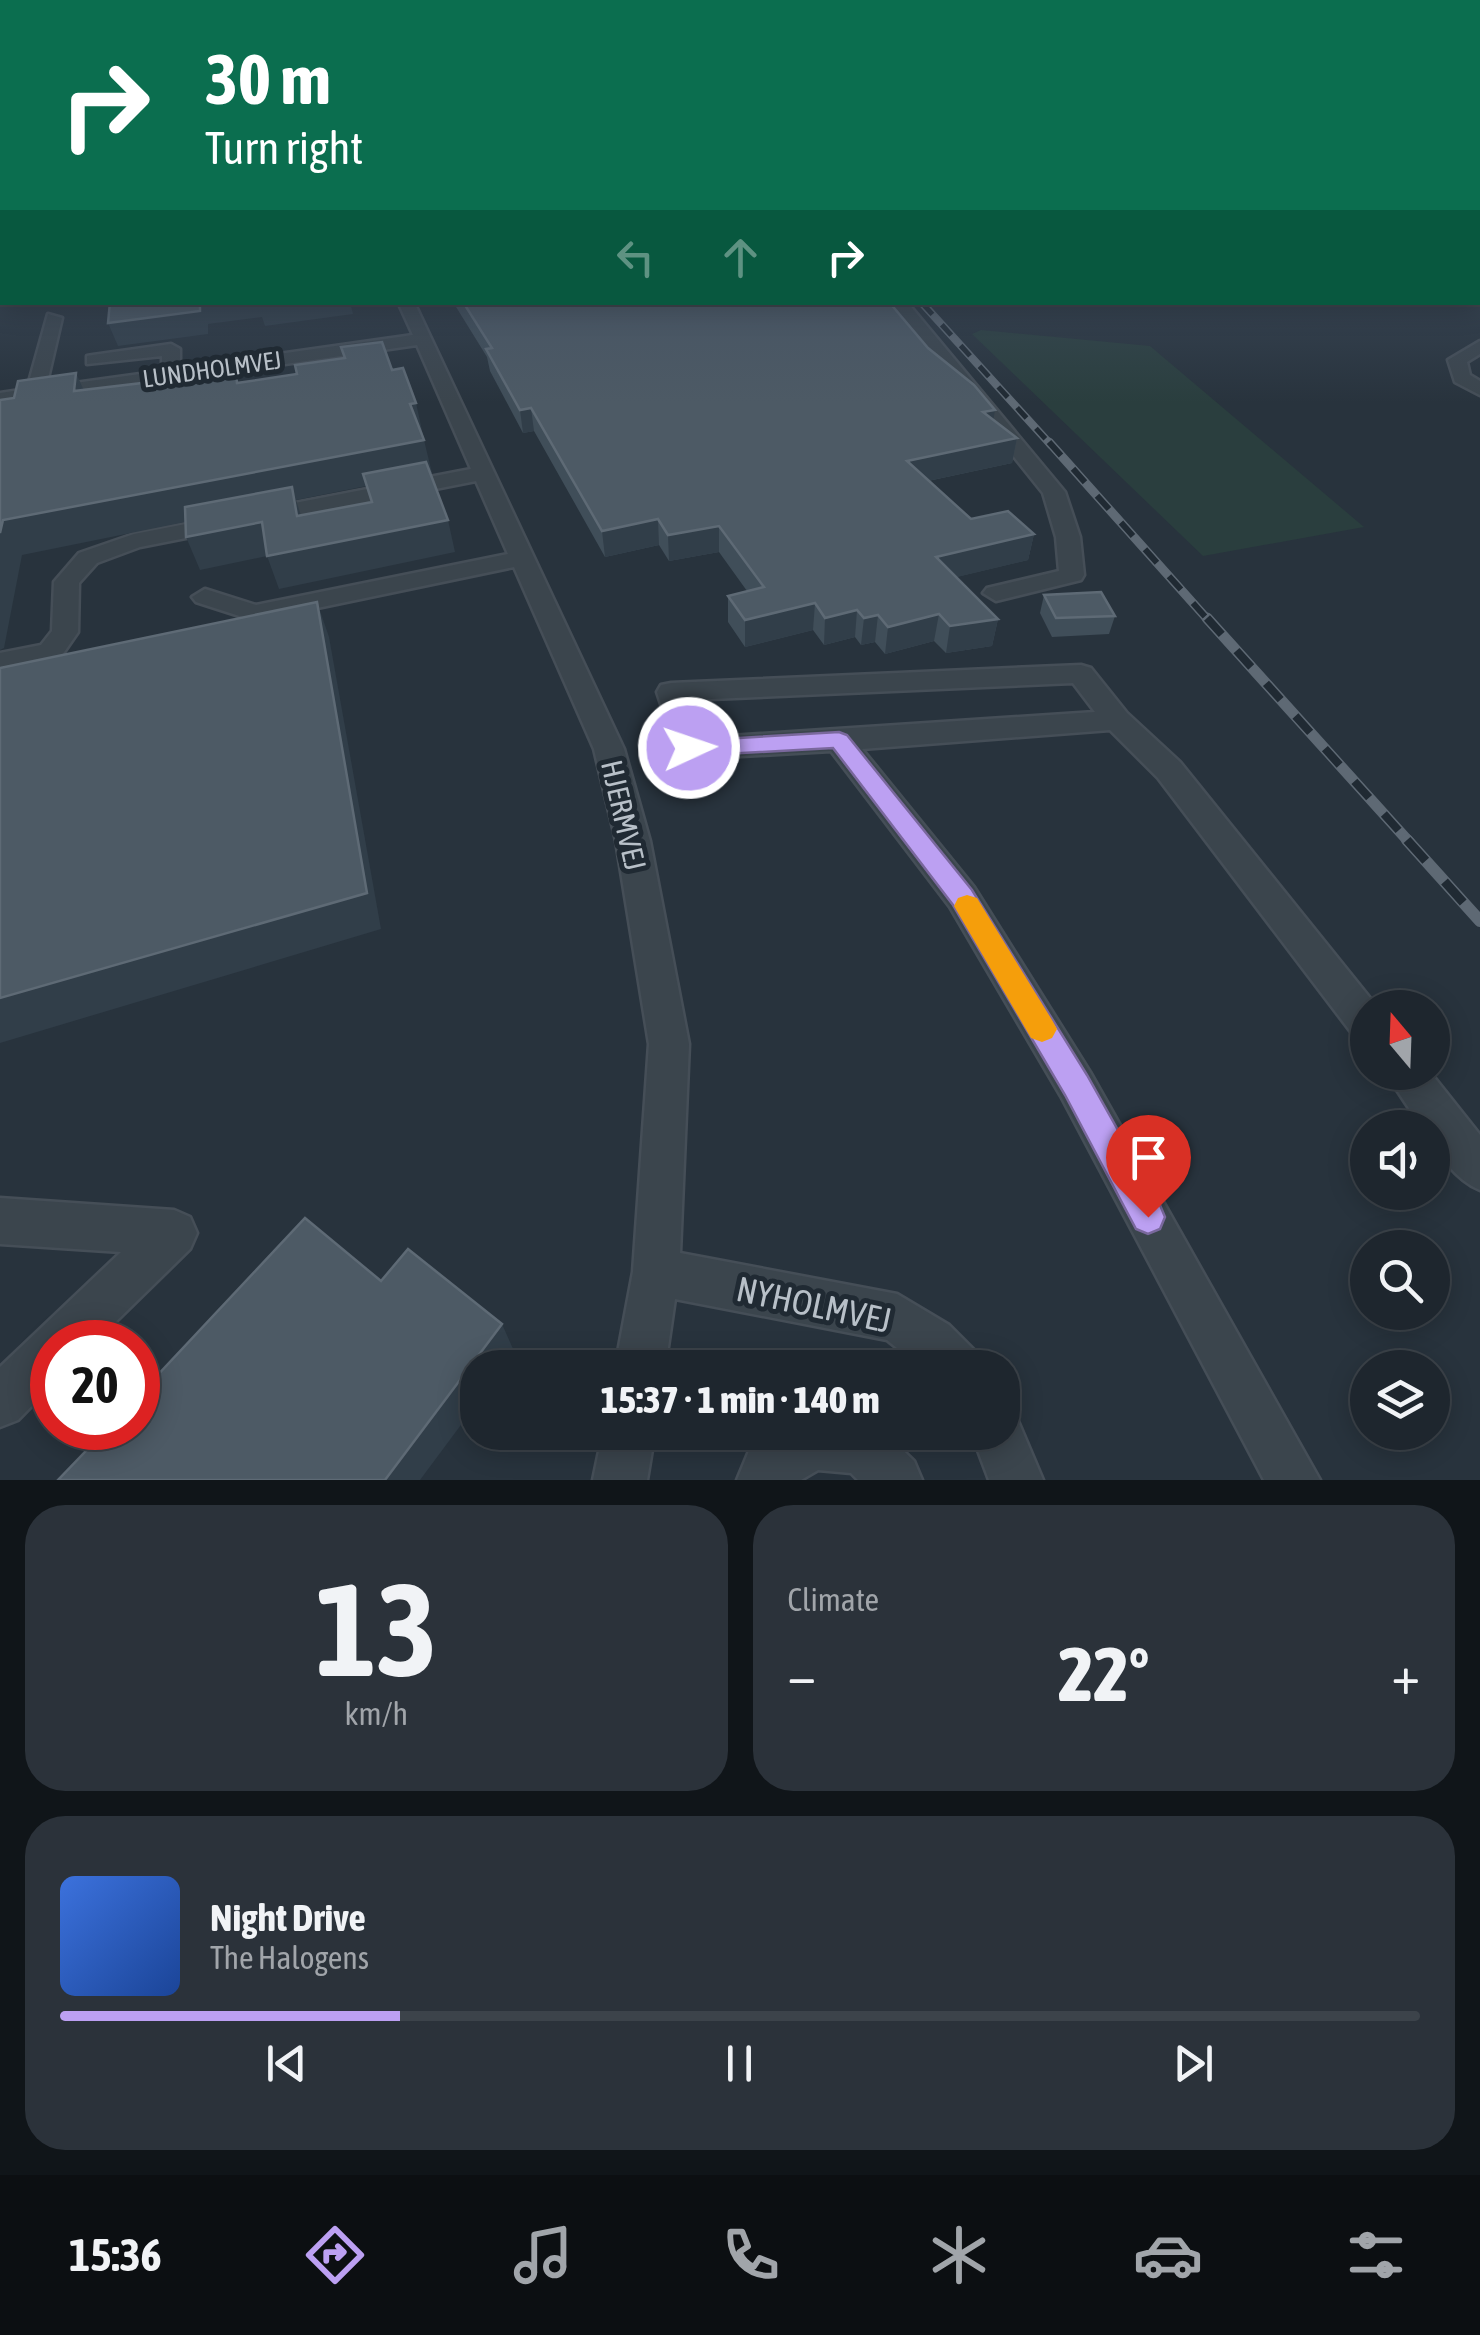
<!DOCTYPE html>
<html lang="en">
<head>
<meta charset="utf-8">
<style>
	body { margin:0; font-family:"Asap Condensed",sans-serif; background:#2b323a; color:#f1f3f6; height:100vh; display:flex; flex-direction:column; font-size:38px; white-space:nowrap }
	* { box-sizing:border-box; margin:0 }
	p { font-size:32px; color:#a1a5aa }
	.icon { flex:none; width:55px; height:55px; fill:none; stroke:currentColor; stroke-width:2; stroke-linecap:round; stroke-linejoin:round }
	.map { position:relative; height:1480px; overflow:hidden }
	.side { display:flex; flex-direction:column; gap:25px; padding:25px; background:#101519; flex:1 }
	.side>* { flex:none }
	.hud { position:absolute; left:0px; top:0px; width:1480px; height:305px; box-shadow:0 5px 25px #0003,0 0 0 2px #3c434a; background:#0b6e4f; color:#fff; overflow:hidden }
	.needle { width:65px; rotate:341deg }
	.fabs { position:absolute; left:1350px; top:990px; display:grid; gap:20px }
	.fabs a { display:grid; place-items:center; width:100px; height:100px; border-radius:50%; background:#1e262e; box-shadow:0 5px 25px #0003,0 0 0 2px #3c434a; font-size:50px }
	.speed { position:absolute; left:30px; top:1320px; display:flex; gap:20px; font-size:50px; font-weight:700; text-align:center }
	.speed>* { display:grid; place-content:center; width:130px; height:130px; border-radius:50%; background:#1e262e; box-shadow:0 5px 25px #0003,0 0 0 2px #3c434a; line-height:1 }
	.speed .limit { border:15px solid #d22; background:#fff; color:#111 }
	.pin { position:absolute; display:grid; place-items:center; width:85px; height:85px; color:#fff; margin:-102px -42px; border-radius:50% 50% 50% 0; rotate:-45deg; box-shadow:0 0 10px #0007 }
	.pin .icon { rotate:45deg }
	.me { position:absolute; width:110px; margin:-55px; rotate:87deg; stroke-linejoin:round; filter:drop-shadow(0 0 8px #0008) }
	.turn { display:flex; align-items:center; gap:35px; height:210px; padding:0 40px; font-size:45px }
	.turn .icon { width:130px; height:130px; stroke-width:2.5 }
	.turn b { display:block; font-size:70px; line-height:85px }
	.lanes { display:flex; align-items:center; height:95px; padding:0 40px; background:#0003; justify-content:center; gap:50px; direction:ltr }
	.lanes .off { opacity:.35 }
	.big { font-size:75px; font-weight:800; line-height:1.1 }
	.side .card { flex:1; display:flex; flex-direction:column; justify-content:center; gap:15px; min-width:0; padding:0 35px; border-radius:40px; background:#2b323a }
	.side .dial { align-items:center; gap:0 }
	.dial b { font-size:130px; line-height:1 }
	.song { display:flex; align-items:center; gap:30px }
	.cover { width:120px; height:120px; border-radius:15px; background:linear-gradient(135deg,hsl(220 70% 55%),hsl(220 70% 35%)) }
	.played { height:10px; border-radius:5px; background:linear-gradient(90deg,#bca0f2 25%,#3c434a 25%) }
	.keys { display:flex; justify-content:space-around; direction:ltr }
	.heat { display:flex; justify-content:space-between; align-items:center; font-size:55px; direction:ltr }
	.side .tiles { flex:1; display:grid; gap:25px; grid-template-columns:1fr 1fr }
	.card:last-child { grid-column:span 2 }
	.trip { position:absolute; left:460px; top:1350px; width:560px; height:100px; border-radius:40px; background:#1e262e; box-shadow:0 5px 25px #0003,0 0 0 2px #3c434a; font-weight:800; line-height:100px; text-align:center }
	.tab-bar { display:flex; height:160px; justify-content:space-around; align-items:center; background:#0c0f12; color:#a1a5aa }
	.tab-bar .icon { width:70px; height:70px }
	.tab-bar .on { color:#bca0f2 }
	.tab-bar b { font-size:45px; color:#f1f3f6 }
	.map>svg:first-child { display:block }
</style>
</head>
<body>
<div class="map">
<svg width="1480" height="1480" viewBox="0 0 1480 1480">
	<rect width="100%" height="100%" fill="#28333d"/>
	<!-- green -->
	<path fill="#2a3e3e" d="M981,330L1150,346L1364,527L1203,556L972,334Z"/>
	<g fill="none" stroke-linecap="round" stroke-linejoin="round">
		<defs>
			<g id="minor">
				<path d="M1478,292L1480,293V303L1478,302Z"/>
				<path d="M398,302H414L624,749L650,841L689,1044L680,1253L897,1294L949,1325L974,1350L981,1368H922L887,1340L675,1299L665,1368H615L633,1272L649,1044L616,841L594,749L514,567L255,621L196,602L192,597L205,589L256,605L508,554L476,481L140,547L97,563L79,583L78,632L60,658L0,671V653L41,645L52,631L54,582L79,553L134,534L471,469L417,345L0,405V393L27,389L48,314L62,318L46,387L162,371V356L87,364V356L93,355L171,344L180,349V368L413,335Z"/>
				<path d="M890,302H907L1065,492L1080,537L1084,575L1081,580L996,601L983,593L987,588L1059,571L1056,537L1043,493Z"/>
				<path d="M1480,341V354L1467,362L1470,375L1480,381V395L1455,382L1448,360Z"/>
				<path d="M1081,665L1091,668L1127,713L1180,762L1378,1008H1368V1041L1354,1036L1158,778L1110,730L862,749L974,887L1090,1072L1320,1480H1264L1062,1098L950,907L831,751L689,759L678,756L657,692L661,685L671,683ZM1073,683L1095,712L700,738L688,700Z"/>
				<path d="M1385,1072H1430L1480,1135V1190C1458,1181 1432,1152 1432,1128H1422Z"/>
				<path d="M0,1198L174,1210L190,1217L197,1233L190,1249L95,1342H52V1385L18,1420L0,1427V1367L121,1252L0,1244Z"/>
				<path d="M1002,1408L1015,1414L1043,1480H989L971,1432H1002Z"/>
				<path d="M603,1432H655L647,1480H593Z"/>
				<path d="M781,1432H884L914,1461L922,1480H858L851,1473L818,1470L801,1480H737L749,1451Z"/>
			</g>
		</defs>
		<!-- minor casing -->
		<use href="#minor" stroke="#454e57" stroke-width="5"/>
		<!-- minor -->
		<use href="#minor" fill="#3b454d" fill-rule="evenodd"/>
		<defs>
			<path id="rail-far4" d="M922,302L926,306"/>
			<path id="rail-far3" d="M923,304L1051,445"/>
			<path id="rail-far2" d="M1049,442L1209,621"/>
			<path id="rail-far1" d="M1207,618L1410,843"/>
			<path id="rail" d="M1407,840L1480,921"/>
		</defs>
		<!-- rail-far4 casing -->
		<use href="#rail-far4" stroke="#5e6974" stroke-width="5"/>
		<!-- rail-far3 casing -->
		<use href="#rail-far3" stroke="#5e6974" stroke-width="8"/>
		<!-- rail-far2 casing -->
		<use href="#rail-far2" stroke="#5e6974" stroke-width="9"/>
		<!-- rail-far1 casing -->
		<use href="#rail-far1" stroke="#5e6974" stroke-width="11"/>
		<!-- rail casing -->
		<use href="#rail" stroke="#5e6974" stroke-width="12"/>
		<!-- rail-far4 -->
		<use href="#rail-far4" stroke="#202a33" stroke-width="4" stroke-dasharray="11" stroke-linecap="butt"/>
		<!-- rail-far3 -->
		<use href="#rail-far3" stroke="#202a33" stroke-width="5" stroke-dasharray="14" stroke-linecap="butt"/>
		<!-- rail-far2 -->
		<use href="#rail-far2" stroke="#202a33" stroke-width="6" stroke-dasharray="18" stroke-linecap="butt"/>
		<!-- rail-far1 -->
		<use href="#rail-far1" stroke="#202a33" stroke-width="8" stroke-dasharray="22" stroke-linecap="butt"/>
		<!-- rail -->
		<use href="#rail" stroke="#202a33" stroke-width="9" stroke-dasharray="28" stroke-linecap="butt"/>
	</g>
	<!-- wall -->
	<g fill="#404e59">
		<rect x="1478" y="219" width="2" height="66"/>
		<path d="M453,302H889L928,348L993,420L1017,438L1012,463L928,481L971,519L1034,534L1028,560L956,577L998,619L992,646L946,653L934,641L885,654L875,642L861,645L855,637L824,645L813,630L745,647L728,622V596L747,591L719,552L669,561L659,545L605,557L534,431L523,433L490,371L487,357Z"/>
		<path d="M1044,595L1115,616L1109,634L1052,637L1040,613Z"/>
	</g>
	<!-- shaded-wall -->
	<g fill="#313e49">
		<rect x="0" y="255" width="2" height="25"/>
		<path d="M200,302H350L353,314L265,326L262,317L208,324V334L118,346L108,323Z"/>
		<path d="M76,373L90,404L74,391Z"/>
		<path d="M416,403L423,435L418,436L410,404Z"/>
		<path d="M531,408L534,431L523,433L520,410Z"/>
		<path d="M995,410L991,434L983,412Z"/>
		<path d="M1017,438L1012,463L904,486L907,461Z"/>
		<path d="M424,440L432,473L296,500L302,519L448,520L455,552L279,589L267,556L200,570L186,537L297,516L294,500L22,555L4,648L0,650V533L3,520Z"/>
		<path d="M658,519L659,545L605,557L602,531Z"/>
		<path d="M719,526V552L669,561L668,535Z"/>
		<path d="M1034,534L1028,560L932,583L936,557Z"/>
		<path d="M317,602L329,637L381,929L0,1043V998Z"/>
		<path d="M815,603L813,630L745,647V620Z"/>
		<path d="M857,610L855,637L824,645L825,618Z"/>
		<path d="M939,614L934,641L885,654L888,627Z"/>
		<path d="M878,615L875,642L861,645L864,618Z"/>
		<path d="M998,619L992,646L946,653L950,626Z"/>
		<path d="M502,1324L514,1351L503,1368H478V1402L420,1480H385Z"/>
	</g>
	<!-- building -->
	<g fill="#4d5a65" stroke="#5e6a75" stroke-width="2.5">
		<rect x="0" y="195" width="2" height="60"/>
		<path d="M1478,219H1480V253L1478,251Z"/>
		<path d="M110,302H200V311L108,323Z"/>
		<path d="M463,302H889L928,348L974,385L995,410L983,412L1017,438L907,461L971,519L1008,511L1034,534L936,557L998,619L950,626L939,614L888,627L878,615L864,618L857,610L825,618L815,603L745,620L728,596L764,587L719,526L668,535L658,519L602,531L531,408L520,410L486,349L492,348Z"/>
		<path d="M382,342L392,370L403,368L416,403L410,404L424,440L3,520L0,533V400L14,398L18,381L76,373L74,391L236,372L237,383L297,374L295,365L345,358L341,347Z"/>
		<path d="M426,462L448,520L267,556L262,522L186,537L185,507L292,487L297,516L372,502L363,474Z"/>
		<path d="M1101,592L1115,616L1056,618L1044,595Z"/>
		<path d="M317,602L367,893L0,998V668Z"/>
		<path d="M305,1218L381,1281L408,1249L502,1324L385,1480H58L108,1428H138V1396Z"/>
	</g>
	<!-- sky -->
	<linearGradient id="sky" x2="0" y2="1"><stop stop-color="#161c22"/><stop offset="0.48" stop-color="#425062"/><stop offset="1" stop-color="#425062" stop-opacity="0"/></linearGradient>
	<rect width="1480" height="403" fill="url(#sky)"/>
	<!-- route -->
	<path fill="#bca0f2" stroke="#7a689d" stroke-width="2.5" d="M839,732L847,735L972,890L1087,1075L1160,1205L1165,1217L1160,1229L1148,1234L1136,1229L1065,1095L953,905L833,748L689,756L678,748L689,741Z"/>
	<!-- slow -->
	<path fill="#f59e0b" d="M967,895L977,898L1052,1020L1057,1029L1052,1038L1042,1042L1031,1038L954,906L958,898Z"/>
	<g text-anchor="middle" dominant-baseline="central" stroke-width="10" stroke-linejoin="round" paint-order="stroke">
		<!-- far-street labels -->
		<g font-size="25" fill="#b8c0c8" stroke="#202a33">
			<text transform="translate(212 369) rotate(-8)">LUNDHOLMVEJ</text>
		</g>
		<!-- street labels -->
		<g font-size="30" fill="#b8c0c8" stroke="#202a33">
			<text transform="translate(624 815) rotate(77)">HJERMVEJ</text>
		</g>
		<!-- near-street labels -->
		<g font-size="35" fill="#b8c0c8" stroke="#202a33">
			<text transform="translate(814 1304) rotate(12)">NYHOLMVEJ</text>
		</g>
	</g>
</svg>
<div class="fabs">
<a><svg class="needle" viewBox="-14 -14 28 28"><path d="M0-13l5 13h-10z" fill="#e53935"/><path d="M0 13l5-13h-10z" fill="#a1a5aa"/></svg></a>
<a><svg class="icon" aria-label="sound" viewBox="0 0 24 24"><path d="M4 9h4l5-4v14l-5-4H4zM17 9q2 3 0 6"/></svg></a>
<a><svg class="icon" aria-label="search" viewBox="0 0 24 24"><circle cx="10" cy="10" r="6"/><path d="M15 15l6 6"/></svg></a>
<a><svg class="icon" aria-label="layers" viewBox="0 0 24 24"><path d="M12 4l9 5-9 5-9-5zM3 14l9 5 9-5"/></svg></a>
</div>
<div class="speed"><div class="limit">20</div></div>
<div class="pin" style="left:1148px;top:1217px;background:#d93025"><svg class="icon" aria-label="arrive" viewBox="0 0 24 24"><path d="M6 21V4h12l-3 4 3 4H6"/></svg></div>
<svg class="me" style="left:689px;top:748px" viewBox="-20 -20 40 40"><circle r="17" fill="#bca0f2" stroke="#fff" stroke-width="3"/><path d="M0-11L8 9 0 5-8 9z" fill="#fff"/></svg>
<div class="trip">15:37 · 1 min · 140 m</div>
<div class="hud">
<div class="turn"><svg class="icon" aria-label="right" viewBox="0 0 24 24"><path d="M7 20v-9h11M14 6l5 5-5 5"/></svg><div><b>30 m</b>Turn right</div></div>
<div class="lanes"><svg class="icon off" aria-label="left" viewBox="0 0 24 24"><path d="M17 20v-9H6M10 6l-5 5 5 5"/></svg><svg class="icon off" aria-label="ahead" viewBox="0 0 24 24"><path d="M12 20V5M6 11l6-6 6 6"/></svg><svg class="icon" aria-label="right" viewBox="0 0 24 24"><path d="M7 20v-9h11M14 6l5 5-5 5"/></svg></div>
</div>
</div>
<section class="side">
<div class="tiles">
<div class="card dial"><b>13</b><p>km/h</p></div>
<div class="card"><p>Climate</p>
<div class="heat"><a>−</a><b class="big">22°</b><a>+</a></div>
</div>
<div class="card">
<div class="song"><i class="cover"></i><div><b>Night Drive</b><p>The Halogens</p></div></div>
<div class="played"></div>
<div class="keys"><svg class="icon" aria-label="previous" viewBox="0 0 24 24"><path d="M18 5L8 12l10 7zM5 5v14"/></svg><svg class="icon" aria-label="pause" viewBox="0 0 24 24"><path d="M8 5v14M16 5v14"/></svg><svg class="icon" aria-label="next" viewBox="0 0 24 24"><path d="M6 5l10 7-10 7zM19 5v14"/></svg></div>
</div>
</div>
</section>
<nav class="tab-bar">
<b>15:36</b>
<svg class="icon on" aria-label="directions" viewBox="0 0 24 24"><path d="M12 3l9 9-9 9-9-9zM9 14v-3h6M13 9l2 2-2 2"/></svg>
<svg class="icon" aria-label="music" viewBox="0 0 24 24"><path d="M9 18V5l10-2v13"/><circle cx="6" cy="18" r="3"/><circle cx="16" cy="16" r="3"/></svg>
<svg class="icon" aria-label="phone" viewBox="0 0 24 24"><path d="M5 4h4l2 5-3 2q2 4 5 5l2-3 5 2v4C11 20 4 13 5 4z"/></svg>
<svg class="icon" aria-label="climate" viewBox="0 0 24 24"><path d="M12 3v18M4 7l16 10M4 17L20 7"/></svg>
<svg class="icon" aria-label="car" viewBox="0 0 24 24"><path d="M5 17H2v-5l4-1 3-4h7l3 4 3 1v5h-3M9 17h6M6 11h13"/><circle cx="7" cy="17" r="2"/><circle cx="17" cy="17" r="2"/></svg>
<svg class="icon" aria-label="filters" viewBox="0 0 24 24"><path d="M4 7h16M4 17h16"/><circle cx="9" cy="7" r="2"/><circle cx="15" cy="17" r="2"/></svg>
</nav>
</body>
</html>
